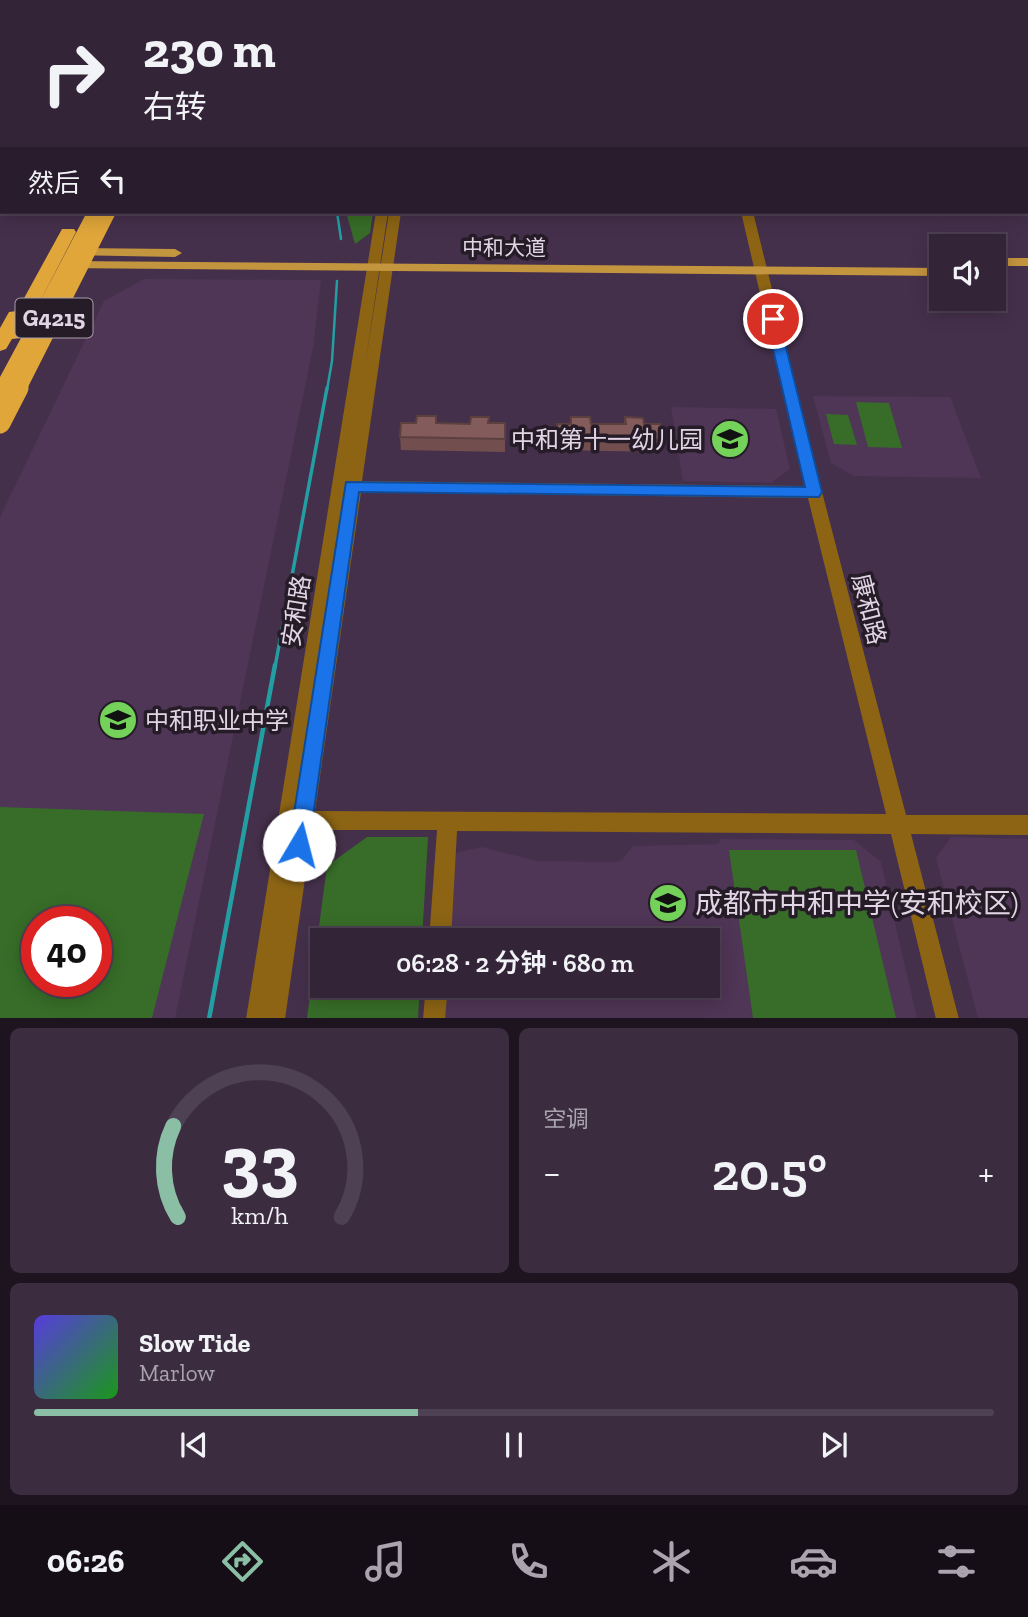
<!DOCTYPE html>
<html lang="zh">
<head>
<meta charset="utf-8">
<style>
	body { margin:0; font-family:"Zilla Slab","Noto Sans SC",serif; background:#3c2c40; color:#f1f3f6; height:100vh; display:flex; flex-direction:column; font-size:26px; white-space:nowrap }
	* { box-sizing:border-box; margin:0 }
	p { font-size:23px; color:#a9a4ae }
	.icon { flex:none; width:38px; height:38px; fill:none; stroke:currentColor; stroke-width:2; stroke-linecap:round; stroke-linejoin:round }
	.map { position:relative; height:1018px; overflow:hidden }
	.panel { display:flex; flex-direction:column; gap:10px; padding:10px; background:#1d141f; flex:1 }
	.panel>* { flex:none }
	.hud { position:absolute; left:0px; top:0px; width:1029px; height:214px; box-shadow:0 4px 18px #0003,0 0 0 2px #4e4153; background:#342438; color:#f1f3f6; overflow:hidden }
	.controls { position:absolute; left:929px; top:234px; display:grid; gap:14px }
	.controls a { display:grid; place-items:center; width:77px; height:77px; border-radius:0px; background:#342438; box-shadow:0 4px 18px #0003,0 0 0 2px #4e4153; font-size:35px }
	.speed { position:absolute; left:21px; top:906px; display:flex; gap:14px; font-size:35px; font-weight:700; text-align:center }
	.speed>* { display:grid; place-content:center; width:91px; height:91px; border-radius:50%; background:#342438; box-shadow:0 4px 18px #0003,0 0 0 2px #4e4153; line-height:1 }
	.speed .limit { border:10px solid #d22; background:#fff; color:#111 }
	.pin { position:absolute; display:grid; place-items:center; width:60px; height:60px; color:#fff; margin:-30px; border:4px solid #fff; border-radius:50%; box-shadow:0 2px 7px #0007 }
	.me { position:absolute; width:77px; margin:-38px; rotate:8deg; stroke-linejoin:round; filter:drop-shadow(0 0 5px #0008) }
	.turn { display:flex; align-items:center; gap:24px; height:147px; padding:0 28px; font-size:32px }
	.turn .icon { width:91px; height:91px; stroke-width:2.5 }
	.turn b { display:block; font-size:49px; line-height:60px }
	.then { display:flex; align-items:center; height:66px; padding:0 28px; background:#0003; gap:14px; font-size:26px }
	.big { font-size:52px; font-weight:600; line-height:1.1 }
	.panel .tile { flex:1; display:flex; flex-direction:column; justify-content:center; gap:10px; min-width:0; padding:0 24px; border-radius:10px; background:#3c2c40 }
	.panel .dial { align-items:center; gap:0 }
	.dial svg { height:182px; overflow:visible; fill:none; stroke:#4e4153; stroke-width:7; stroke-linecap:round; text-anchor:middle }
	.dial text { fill:#f1f3f6; stroke:none }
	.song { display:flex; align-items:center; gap:21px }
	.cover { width:84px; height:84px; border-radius:10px; background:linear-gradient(135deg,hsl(250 70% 55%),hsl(120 70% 35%)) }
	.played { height:7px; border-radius:4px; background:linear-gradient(90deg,#8abfa5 40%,#4e4153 40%) }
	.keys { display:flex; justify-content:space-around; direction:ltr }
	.heat { display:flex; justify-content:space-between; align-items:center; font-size:38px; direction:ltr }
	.panel .tiles { flex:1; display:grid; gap:10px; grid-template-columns:1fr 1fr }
	.tile:last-child { grid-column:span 2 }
	.trip { position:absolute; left:310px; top:928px; width:410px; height:70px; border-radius:0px; background:#342438; box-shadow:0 4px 18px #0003,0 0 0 2px #4e4153; font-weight:600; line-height:70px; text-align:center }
	.menu { display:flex; height:112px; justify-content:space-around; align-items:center; background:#150e16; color:#a9a4ae }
	.menu .icon { width:49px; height:49px }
	.menu .active { color:#8abfa5 }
	.menu b { font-size:32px; color:#f1f3f6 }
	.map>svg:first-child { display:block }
</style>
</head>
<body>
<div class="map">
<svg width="1028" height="1019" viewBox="0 0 1028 1019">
	<rect width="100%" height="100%" fill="#45304b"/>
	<!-- built -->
	<g fill="#4f3556" fill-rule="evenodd">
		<path d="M144,279L321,280L313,348L175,1018H0V517L104,301ZM37,922H96V982H37Z"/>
		<path d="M813,396L950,397L981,478L854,476L831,463Z"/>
		<path d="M671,407L776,409L790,469L771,483L683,481Z"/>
		<path d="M951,837L1028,839V1018H978L936,858Z"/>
		<path d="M721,839L854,840L881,862L917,1018L438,1019L440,985H707V940H443L452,858L459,852L482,847L537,861L615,862L622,860L633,846L718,844Z"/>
	</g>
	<!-- green -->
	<g fill="#376d28" fill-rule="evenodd">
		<path d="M346,212H373L370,233L355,244Z"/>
		<path d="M856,402L889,403L902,448L868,447Z"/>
		<path d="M826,414L848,415L857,445L834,444Z"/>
		<path d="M0,807L204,814L152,1018H0ZM96,922V982H37V922Z"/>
		<path d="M367,837H428L422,940H322V985H420L418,1018H307L327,866Z"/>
		<path d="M729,850H856L896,1018H753Z"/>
	</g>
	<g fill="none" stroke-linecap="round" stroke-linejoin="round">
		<!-- stream-far2 -->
		<g stroke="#239fa4" stroke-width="2.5">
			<path d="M337,212L341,239"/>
			<path d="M327,390L332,361L337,281"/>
		</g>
		<!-- stream-far1 -->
		<path stroke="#239fa4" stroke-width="3.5" d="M275,667L327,388"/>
		<!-- stream -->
		<path stroke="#239fa4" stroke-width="4.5" d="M209,1019L275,665"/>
		<!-- minor -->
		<g fill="#8c6414" fill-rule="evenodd">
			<rect x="413" y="0" width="8" height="2"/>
			<path d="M688,0H696L697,2H689Z"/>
			<rect x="1027" y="66" width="1" height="6"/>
			<path d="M376,212H388L365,366L389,212H401L362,481L805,486L741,212H753L822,492L906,815H1028V835L911,834L959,1019H936L891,834L457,831L451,940H429L437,830H312L285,1019H246ZM361,492L808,498L886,814L315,811Z"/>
			<path d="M426,985H448L445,1019H423Z"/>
		</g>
		<!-- major -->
		<g fill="#c4953f" fill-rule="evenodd">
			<path d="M74,248L175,249L182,253L175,257L69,255V249Z"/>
			<rect x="994" y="258" width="34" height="8"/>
			<path d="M66,261L942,268V276L61,268L59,265Z"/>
		</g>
		<!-- highway -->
		<g fill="#e0a63a" fill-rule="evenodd">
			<path d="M179,0H191L178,2Z"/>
			<path d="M205,0H217L204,2Z"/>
			<path d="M87,212H103L9,395L7,399L0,401V377L21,338L12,339L6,349L0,351V328L9,312L17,311L62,229H74L76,232L34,313Z"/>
		</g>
		<!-- highway-bridge-far1 -->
		<path stroke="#e0a63a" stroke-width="17" d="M17,390L107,212"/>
		<!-- highway-bridge -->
		<path stroke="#e0a63a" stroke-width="21" d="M0,423L18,388"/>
	</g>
	<!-- wall -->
	<g fill="#724e4e">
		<path d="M571,417L591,424H624L625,417L644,424L662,440L660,452L556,450L557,424H570Z"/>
		<path d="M437,423H505V452L401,450L400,437Z"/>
	</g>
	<!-- building -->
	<g fill="#845b5b" stroke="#5c4040" stroke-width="2">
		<path d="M417,416H436V423L470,424L471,417H489L488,423H505V439L400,437L401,423H416Z"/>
		<path d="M571,417H590L591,424H626L625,417L643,418L644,424H660L662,440L557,438V424H571Z"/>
	</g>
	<!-- route -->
	<path fill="#1a73e8" stroke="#114b97" stroke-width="2" d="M773,315L779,319L822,492L819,497L359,492L309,845L306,852L299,855L292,852L289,845L346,482L805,487L766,319Z"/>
	<!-- icons -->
	<defs>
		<symbol id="school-disc" viewBox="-11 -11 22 22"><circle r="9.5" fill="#74d25b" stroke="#261c28"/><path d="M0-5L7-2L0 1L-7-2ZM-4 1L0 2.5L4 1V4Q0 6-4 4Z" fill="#111"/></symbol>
	</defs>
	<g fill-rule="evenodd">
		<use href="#school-disc" x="708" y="417" width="44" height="44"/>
		<use href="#school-disc" x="96" y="698" width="44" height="44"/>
		<use href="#school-disc" x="646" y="881" width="44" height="44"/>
	</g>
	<g text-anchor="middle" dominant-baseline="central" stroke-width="7" stroke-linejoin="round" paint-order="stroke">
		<!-- far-street labels -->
		<g font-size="21" fill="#e1d4e5" stroke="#261c28">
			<text x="504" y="247">中和大道</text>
		</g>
		<!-- shield labels -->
		<rect fill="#261c28" stroke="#a99dac" stroke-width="2" x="15.5" y="298.5" width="77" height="39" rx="5"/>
		<g font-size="23" font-weight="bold" fill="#e1d4e5">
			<text x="54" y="318">G4215</text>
		</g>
		<!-- poi labels -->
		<g font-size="24" fill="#e1d4e5" stroke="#261c28" text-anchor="end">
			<text x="703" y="439">中和第十一幼儿园</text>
			<text x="145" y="720" text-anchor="start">中和职业中学</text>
		</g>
		<!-- street labels -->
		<g font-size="24" fill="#e1d4e5" stroke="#261c28">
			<text transform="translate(869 609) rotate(76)">康和路</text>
			<text transform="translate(296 611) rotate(-81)">安和路</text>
		</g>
		<!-- near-poi labels -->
		<g font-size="28" fill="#e1d4e5" stroke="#261c28" text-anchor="start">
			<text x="695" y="903">成都市中和中学(安和校区)</text>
		</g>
	</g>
</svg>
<div class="controls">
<a><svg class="icon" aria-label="sound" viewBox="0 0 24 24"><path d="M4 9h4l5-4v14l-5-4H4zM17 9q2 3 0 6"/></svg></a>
</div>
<div class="speed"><div class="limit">40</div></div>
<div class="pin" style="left:773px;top:319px;background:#d93025"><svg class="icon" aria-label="arrive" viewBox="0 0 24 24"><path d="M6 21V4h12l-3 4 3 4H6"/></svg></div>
<svg class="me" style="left:299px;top:845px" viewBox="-20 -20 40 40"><circle r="19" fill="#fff"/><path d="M0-13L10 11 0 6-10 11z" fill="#1a73e8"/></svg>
<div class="trip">06:28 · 2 分钟 · 680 m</div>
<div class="hud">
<div class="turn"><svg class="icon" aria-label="right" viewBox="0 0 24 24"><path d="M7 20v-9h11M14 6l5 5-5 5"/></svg><div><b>230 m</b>右转</div></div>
<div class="then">然后<svg class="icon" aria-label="left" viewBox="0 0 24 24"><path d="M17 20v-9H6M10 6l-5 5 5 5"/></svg></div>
</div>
</div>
<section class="panel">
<div class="tiles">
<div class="tile dial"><svg viewBox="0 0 100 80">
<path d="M14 69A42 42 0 1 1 86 69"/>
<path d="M14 69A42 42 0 0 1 12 29" stroke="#8abfa5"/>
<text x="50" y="56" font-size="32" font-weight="700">33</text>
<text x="50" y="72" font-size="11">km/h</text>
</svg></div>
<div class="tile"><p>空调</p>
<div class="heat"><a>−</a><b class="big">20.5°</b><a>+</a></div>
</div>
<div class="tile">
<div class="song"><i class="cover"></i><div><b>Slow Tide</b><p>Marlow</p></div></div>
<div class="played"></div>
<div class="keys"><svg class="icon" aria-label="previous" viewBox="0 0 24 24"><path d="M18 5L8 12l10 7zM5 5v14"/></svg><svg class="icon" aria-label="pause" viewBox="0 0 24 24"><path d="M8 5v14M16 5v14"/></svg><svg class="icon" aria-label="next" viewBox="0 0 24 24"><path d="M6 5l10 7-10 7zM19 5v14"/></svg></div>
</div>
</div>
</section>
<nav class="menu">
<b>06:26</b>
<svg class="icon active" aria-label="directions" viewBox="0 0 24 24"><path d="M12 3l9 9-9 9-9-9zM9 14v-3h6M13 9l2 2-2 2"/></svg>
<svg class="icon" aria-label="music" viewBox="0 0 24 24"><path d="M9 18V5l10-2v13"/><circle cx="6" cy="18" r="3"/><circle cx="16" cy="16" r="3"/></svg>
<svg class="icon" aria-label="phone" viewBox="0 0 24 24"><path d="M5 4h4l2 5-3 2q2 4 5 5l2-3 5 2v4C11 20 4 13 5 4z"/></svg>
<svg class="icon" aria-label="climate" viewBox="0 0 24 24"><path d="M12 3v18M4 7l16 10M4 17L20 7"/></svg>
<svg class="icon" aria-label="car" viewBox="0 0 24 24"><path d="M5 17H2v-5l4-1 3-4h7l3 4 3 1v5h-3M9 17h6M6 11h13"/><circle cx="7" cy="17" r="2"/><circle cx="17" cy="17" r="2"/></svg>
<svg class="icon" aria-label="filters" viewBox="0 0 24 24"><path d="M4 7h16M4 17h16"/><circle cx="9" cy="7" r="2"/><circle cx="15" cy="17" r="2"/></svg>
</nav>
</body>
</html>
